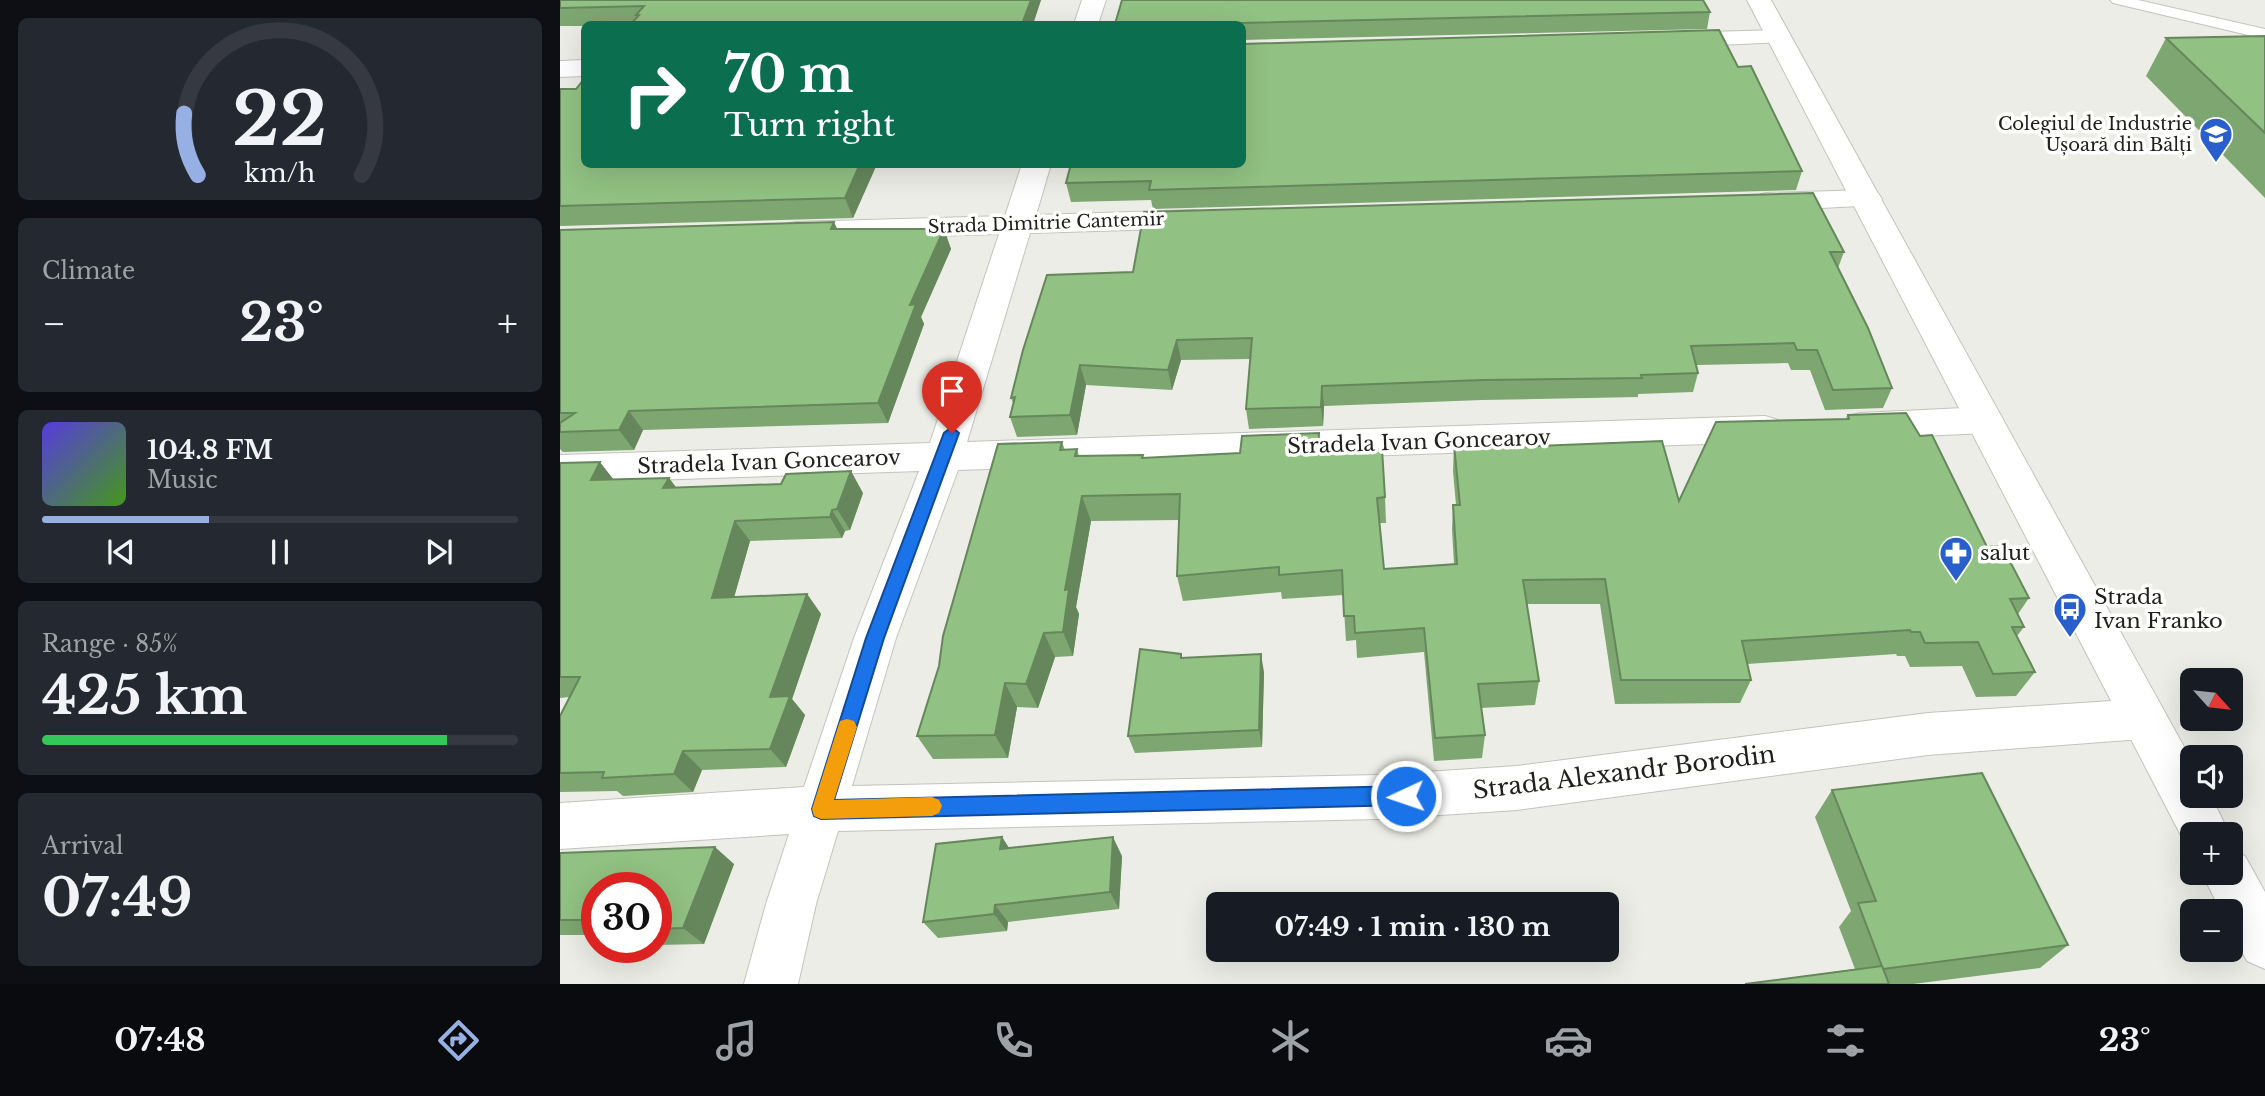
<!DOCTYPE html>
<html lang="en">
<head>
<meta charset="utf-8">
<style>
	body { margin:0; font-family:"Libre Baskerville",serif; background:#242831; color:#f1f3f6; height:100vh; display:flex; flex-direction:column; font-size:26px; white-space:nowrap }
	* { box-sizing:border-box; margin:0 }
	p { font-size:23px; color:#9ea1a6 }
	.icon { flex:none; width:38px; height:38px; fill:none; stroke:currentColor; stroke-width:2; stroke-linecap:round; stroke-linejoin:round }
	.map { position:relative; flex:1; overflow:hidden }
	.drawer { display:flex; flex-direction:column; gap:18px; padding:18px; background:#0d0f14; width:560px }
	.drawer>* { flex:none }
	.guide { position:absolute; left:21px; top:21px; width:665px; height:147px; border-radius:10px; box-shadow:0 7px 28px #0002; background:#0b6e4f; color:#fff; overflow:hidden }
	.needle { width:46px; rotate:117deg }
	.controls { position:absolute; left:1620px; top:668px; display:grid; gap:14px }
	.controls a { display:grid; place-items:center; width:63px; height:63px; border-radius:10px; background:#171b24; box-shadow:0 7px 28px #0002; font-size:35px }
	.speed { position:absolute; left:21px; top:872px; display:flex; gap:14px; font-size:35px; font-weight:700; text-align:center }
	.speed>* { display:grid; place-content:center; width:91px; height:91px; border-radius:50%; background:#171b24; box-shadow:0 7px 28px #0002; line-height:1 }
	.speed .limit { border:10px solid #d22; background:#fff; color:#111 }
	.pin { position:absolute; display:grid; place-items:center; width:60px; height:60px; color:#fff; margin:-72px -30px; border-radius:50% 50% 50% 0; rotate:-45deg; box-shadow:0 0 7px #0007 }
	.pin .icon { rotate:45deg }
	.me { position:absolute; width:77px; margin:-38px; rotate:267deg; stroke-linejoin:round; filter:drop-shadow(0 0 5px #0008) }
	.turn { display:flex; align-items:center; gap:24px; height:147px; padding:0 28px; font-size:32px }
	.turn .icon { width:91px; height:91px; stroke-width:2.5 }
	.turn b { display:block; font-size:49px; line-height:60px }
	.big { font-size:52px; font-weight:800; line-height:1.1 }
	.drawer .tile { flex:1; display:flex; flex-direction:column; justify-content:center; gap:10px; min-width:0; padding:0 24px; border-radius:10px; background:#242831 }
	.drawer .dial { align-items:center; gap:0 }
	.dial svg { height:182px; overflow:visible; fill:none; stroke:#363941; stroke-width:7; stroke-linecap:round; text-anchor:middle }
	.dial text { fill:#f1f3f6; stroke:none }
	.song { display:flex; align-items:center; gap:21px }
	.cover { width:84px; height:84px; border-radius:10px; background:linear-gradient(135deg,hsl(250 70% 55%),hsl(100 70% 35%)) }
	.played { height:7px; border-radius:4px; background:linear-gradient(90deg,#97b0e3 35%,#363941 35%) }
	.keys { display:flex; justify-content:space-around; direction:ltr }
	.heat { display:flex; justify-content:space-between; align-items:center; font-size:38px; direction:ltr }
	.charge { height:10px; border-radius:5px; background:linear-gradient(90deg,#34c759 85%,#363941 0) }
	.trip { position:absolute; left:646px; top:892px; width:413px; height:70px; border-radius:10px; background:#171b24; box-shadow:0 7px 28px #0002; font-weight:800; line-height:70px; text-align:center }
	.tabs { display:flex; height:112px; justify-content:space-around; align-items:center; background:#090b0e; color:#9ea1a6 }
	.tabs .icon { width:49px; height:49px }
	.tabs .on { color:#97b0e3 }
	.tabs b { font-size:32px; color:#f1f3f6 }
	main { display:flex; flex:1; min-height:0 }
	.map>svg:first-child { display:block }
</style>
</head>
<body>
<main>
<section class="drawer">
<div class="tile dial"><svg viewBox="0 0 100 80">
<path d="M14 69A42 42 0 1 1 86 69"/>
<path d="M14 69A42 42 0 0 1 8 42" stroke="#97b0e3"/>
<text x="50" y="56" font-size="32" font-weight="700">22</text>
<text x="50" y="72" font-size="11">km/h</text>
</svg></div>
<div class="tile"><p>Climate</p>
<div class="heat"><a>−</a><b class="big">23°</b><a>+</a></div>
</div>
<div class="tile">
<div class="song"><i class="cover"></i><div><b>104.8 FM</b><p>Music</p></div></div>
<div class="played"></div>
<div class="keys"><svg class="icon" aria-label="previous" viewBox="0 0 24 24"><path d="M18 5L8 12l10 7zM5 5v14"/></svg><svg class="icon" aria-label="pause" viewBox="0 0 24 24"><path d="M8 5v14M16 5v14"/></svg><svg class="icon" aria-label="next" viewBox="0 0 24 24"><path d="M6 5l10 7-10 7zM19 5v14"/></svg></div>
</div>
<div class="tile"><p>Range · 85%</p><b class="big">425 km</b><div class="charge"></div></div>
<div class="tile"><p>Arrival</p><b class="big">07:49</b></div>
</section>
<div class="map">
<svg width="1705" height="984" viewBox="0 0 1705 984">
	<rect width="100%" height="100%" fill="#edede7"/>
	<g fill="none" stroke-linecap="round" stroke-linejoin="round">
		<defs>
			<path id="lane" d="M1550,0H1578L1705,29V39L1553,3Z"/>
			<g id="street">
				<path d="M522,0H546L538,24H514Z"/>
				<path d="M1219,30L1228,32L1231,37L1228,42L1113,47L1104,45L1101,40L1104,35L1113,33Z"/>
				<path d="M24,60V76L0,77V61Z"/>
				<path d="M462,164H491L476,215L635,210L646,213L650,219L646,225L635,228L470,233L407,442L1205,416L1218,420L1223,429L1218,438L1205,442L398,470L336,638L292,786L819,775L957,766L1368,713L1582,699L1598,705L1605,719L1598,733L1582,739L1368,755L957,810L819,819L278,831L256,904L238,984H184L206,904L229,834L0,849V803L244,787L294,638L359,471L0,483V455L370,443L439,234L236,240L225,238L221,231L225,224L236,222L445,216Z"/>
				<path d="M1307,190L1318,193L1322,199L1318,205L1206,211L1195,208L1191,202L1195,196L1206,193Z"/>
				<path d="M1425,407L1438,411L1443,420L1438,429L1425,433L1300,439L1287,435L1282,426L1287,417L1300,413Z"/>
			</g>
			<g id="secondary">
				<path d="M1187,0H1211L1633,763V796H1651L1670,835H1633V853L1629,851Z"/>
				<path d="M1671,850L1685,856L1705,892V969L1687,961L1671,932V912H1661L1642,873H1671Z"/>
			</g>
		</defs>
		<!-- lane casing -->
		<use href="#lane" stroke="#c3c3bd" stroke-width="2"/>
		<!-- street casing -->
		<use href="#street" stroke="#c3c3bd" stroke-width="2"/>
		<!-- secondary casing -->
		<use href="#secondary" stroke="#c3c3bd" stroke-width="2"/>
		<!-- lane -->
		<use href="#lane" fill="#fff" fill-rule="evenodd"/>
		<!-- street -->
		<use href="#street" fill="#fff" fill-rule="evenodd"/>
		<!-- secondary -->
		<use href="#secondary" fill="#fff" fill-rule="evenodd"/>
	</g>
	<!-- wall -->
	<g fill="#7da671">
		<path d="M0,0H481L473,24H24V26H0Z"/>
		<path d="M1150,12L1147,29L682,40V24H555Z"/>
		<path d="M1705,36V198L1586,76L1606,38Z"/>
		<path d="M1178,67L1242,171L1236,190L593,209L591,200L511,202L506,183Z"/>
		<path d="M0,89H16L317,164L293,218L0,226Z"/>
		<path d="M277,229H384L391,249L361,317L364,324L328,423L83,430L74,450L3,452L0,449V230Z"/>
		<path d="M1284,252L1278,268L1332,388L1323,408L1265,410L1250,370H1231L1228,363L1137,365L1138,373L1133,392L1078,394V397L922,400L764,406L763,426L689,429L686,409L691,359L621,360L612,390L526,385L517,435L457,437L450,417L453,403L451,398L487,275Z"/>
		<path d="M1288,415L1427,547L1469,598L1458,614L1464,627L1457,636L1475,672L1456,696L1416,697L1402,666L1350,667L1345,656H1337L1336,654L1187,664L1191,680L1180,703L1055,704L1040,604H967L979,681L975,705L921,708L925,735L922,758L874,761L864,652L797,658L796,640L786,641L783,595L722,599L721,592L623,601L617,576L619,520L531,521L516,607L519,614L513,656L495,657L478,708L457,707L448,758L373,759L357,736L502,442L505,450L517,449L519,456L583,458L761,452L825,497L826,523H820L824,569L894,564L892,530L893,505H896L893,471L894,445L953,447L1119,501L1286,419Z"/>
		<path d="M0,463L54,479L109,478L116,488L303,493L290,530L285,531L282,538L190,541L174,597L247,594L261,614L232,699L245,715L226,767L142,770L133,792L63,796L57,791L0,792V716L9,697L0,698Z"/>
		<path d="M621,654L622,658L704,672L702,747L575,753L568,736Z"/>
		<path d="M1272,790L1508,945L1480,968L1353,984H1186L1295,969L1279,927L1291,911L1255,817Z"/>
		<path d="M442,837L449,848L562,856L559,909L448,922L447,931L378,938L363,922Z"/>
		<path d="M0,853L174,864L144,944L96,945V887H37V939L30,935H0Z"/>
	</g>
	<!-- shaded-wall -->
	<g fill="#66875c">
		<path d="M471,0H481L473,24H462Z"/>
		<path d="M300,164H317L293,218L285,198Z"/>
		<path d="M274,222L283,241L271,229Z"/>
		<path d="M384,229L391,249L361,317L364,324L328,423L318,403L350,305Z"/>
		<path d="M617,340L621,360L612,390L608,370Z"/>
		<path d="M520,365L526,385L517,435L510,415Z"/>
		<path d="M762,386L764,406L763,426L761,407Z"/>
		<path d="M69,411L83,430L74,450L59,430Z"/>
		<path d="M40,462L57,484L31,480Z"/>
		<path d="M291,471L303,493L290,530L277,509Z"/>
		<path d="M109,478L125,499L103,488Z"/>
		<path d="M522,496L531,521L516,607L519,614L513,656L503,632L505,590Z"/>
		<path d="M272,510L285,531L282,538L270,517Z"/>
		<path d="M175,521L190,541L168,619L152,598Z"/>
		<path d="M247,594L261,614L232,699L245,715L226,767L210,749V697Z"/>
		<path d="M484,633L495,657L478,708L466,684Z"/>
		<path d="M701,654L704,672L702,747L699,730Z"/>
		<path d="M445,683L457,707L448,758L435,735Z"/>
		<path d="M123,751L142,770L133,792L114,774Z"/>
		<path d="M442,837L454,856L440,849Z"/>
		<path d="M553,837L562,856L559,909L550,892Z"/>
		<path d="M155,847L174,864L144,944L123,928Z"/>
		<path d="M435,905L448,922L447,931L434,914Z"/>
	</g>
	<!-- building -->
	<g fill="#91c183" stroke="#66875c" stroke-width="2">
		<path d="M0,0H471L462,24H71L79,15H76L84,6L0,8Z"/>
		<path d="M562,0H1143L1150,12L680,23L678,24H555Z"/>
		<path d="M1159,30L1178,67L1191,66L1242,171L589,190L591,181L506,183L511,164H682V44Z"/>
		<path d="M1705,36V133L1606,38Z"/>
		<path d="M24,79V164H300L285,198L0,206V89H16Z"/>
		<path d="M1253,193L1284,252H1270L1308,328L1332,388L1273,390L1257,350H1237L1234,343L1131,346L1138,373L1081,375L1082,378L923,380L762,386L761,407L686,409L692,338L617,340L608,370L520,365L510,415L450,417L455,397L451,398L463,350L487,275L573,272L584,212Z"/>
		<path d="M274,222L271,229H384L350,305L356,304L318,403L69,411L59,430L0,432V423L15,413H0V230Z"/>
		<path d="M1346,413L1360,436L1372,435L1427,547L1442,546L1469,598L1450,599L1464,627H1452L1475,672L1433,674L1418,642L1365,643L1360,632H1351L1350,630L1182,641L1191,680H1061L1045,579L963,580L979,681L918,684L925,735L875,738L864,628L795,633L794,616H784L782,570L719,575V567L617,576L620,494L522,496L505,590L509,589L503,632L484,633L466,684L445,683L435,735L357,736L379,666L383,636L438,444L502,442L500,450L517,449L515,456L583,455L582,458L680,453L682,436L759,433L758,452L822,449L825,497L817,498L824,569L897,564L893,505H900L894,445L953,443V447L1102,441L1119,501L1156,422L1289,419L1288,415Z"/>
		<path d="M40,462L31,480L109,478L103,488L221,484L226,474L291,471L277,509L272,510L270,517L175,521L152,598L247,594L210,697L230,696L210,749L123,751L114,774L42,778L44,772L0,773V716L20,677H0V463Z"/>
		<path d="M580,649L621,654V658L701,654L699,730L568,736Z"/>
		<path d="M1422,773L1508,945L1323,969L1298,903L1316,901L1272,790Z"/>
		<path d="M442,837L440,849L553,837L550,892L435,905L434,914L363,922L376,844Z"/>
		<path d="M155,847L123,928L96,929V887H37V931L25,932L30,920H0V853Z"/>
		<path d="M1322,966L1329,984H1185Z"/>
	</g>
	<!-- route -->
	<path fill="#1a73e8" stroke="#114b97" stroke-width="2" d="M392,427L399,433L324,638L274,800L846,786L853,789L856,796L853,802L846,805L261,819L254,816L252,809L306,638L384,433Z"/>
	<!-- slow -->
	<path fill="#f59e0b" d="M287,719L294,721L297,727L274,800L372,797L379,800L382,806L379,813L372,816L261,819L254,816L252,809L278,727L280,721Z"/>
	<!-- icons -->
	<defs>
		<symbol id="university-pin" viewBox="-11 -11 22 30"><path d="M0 17L-7.5 6A9.5 9.5 0 1 1 7.5 6Z" fill="#295fcc" stroke="#fffffe"/><path d="M0-5L7-2L0 1L-7-2ZM-4 1L0 2.5L4 1V4Q0 6-4 4Z" fill="#fff"/></symbol>
		<symbol id="pharmacy-pin" viewBox="-11 -11 22 30"><path d="M0 17L-7.5 6A9.5 9.5 0 1 1 7.5 6Z" fill="#295fcc" stroke="#fffffe"/><path d="M-2-6h4v4h4v4h-4v4h-4v-4h-4v-4h4Z" fill="#fff"/></symbol>
		<symbol id="bus-pin" viewBox="-11 -11 22 30"><path d="M0 17L-7.5 6A9.5 9.5 0 1 1 7.5 6Z" fill="#295fcc" stroke="#fffffe"/><path d="M-5-6H5V4H4V6H2V4H-2V6H-4V4H-5ZM-3.5-4V0h7V-4ZM-3.5 1.2v1.5H-2V1.2ZM2 1.2v1.5H3.5V1.2Z" fill="#fff"/></symbol>
	</defs>
	<g fill-rule="evenodd">
		<use href="#university-pin" x="1637" y="115" width="38" height="52"/>
		<use href="#pharmacy-pin" x="1377" y="534" width="38" height="52"/>
		<use href="#bus-pin" x="1491" y="590" width="38" height="52"/>
	</g>
	<g text-anchor="middle" dominant-baseline="central" stroke-width="7" stroke-linejoin="round" paint-order="stroke">
		<!-- far-poi labels -->
		<g font-size="18" fill="#20201e" stroke="#fffffe" text-anchor="end">
			<text x="1632" y="124">Colegiul de Industrie<tspan x="1632" dy="21">Ușoară din Bălți</tspan></text>
		</g>
		<!-- far-street labels -->
		<g font-size="18" fill="#20201e" stroke="#fffffe">
			<text transform="translate(486 223) rotate(-2)">Strada Dimitrie Cantemir</text>
		</g>
		<!-- street labels -->
		<g font-size="21" fill="#20201e" stroke="#fffffe">
			<text transform="translate(859 442) rotate(-2)">Stradela Ivan Goncearov</text>
			<text transform="translate(209 462) rotate(-2)">Stradela Ivan Goncearov</text>
		</g>
		<!-- poi labels -->
		<g font-size="21" fill="#20201e" stroke="#fffffe" text-anchor="start">
			<text x="1420" y="553">salut</text>
			<text x="1534" y="597">Strada<tspan x="1534" dy="24">Ivan Franko</tspan></text>
		</g>
		<!-- near-street labels -->
		<g font-size="24" fill="#20201e" stroke="#fffffe">
			<text transform="translate(1064 772) rotate(-7)">Strada Alexandr Borodin</text>
		</g>
	</g>
</svg>
<div class="controls">
<a><svg class="needle" viewBox="-14 -14 28 28"><path d="M0-13l5 13h-10z" fill="#e53935"/><path d="M0 13l5-13h-10z" fill="#9ea1a6"/></svg></a>
<a><svg class="icon" aria-label="sound" viewBox="0 0 24 24"><path d="M4 9h4l5-4v14l-5-4H4zM17 9q2 3 0 6"/></svg></a>
<a>+</a>
<a>−</a>
</div>
<div class="speed"><div class="limit">30</div></div>
<div class="pin" style="left:392px;top:433px;background:#d93025"><svg class="icon" aria-label="arrive" viewBox="0 0 24 24"><path d="M6 21V4h12l-3 4 3 4H6"/></svg></div>
<svg class="me" style="left:846px;top:796px" viewBox="-20 -20 40 40"><circle r="17" fill="#1a73e8" stroke="#fff" stroke-width="3"/><path d="M0-11L8 9 0 5-8 9z" fill="#fff"/></svg>
<div class="trip">07:49 · 1 min · 130 m</div>
<div class="guide">
<div class="turn"><svg class="icon" aria-label="right" viewBox="0 0 24 24"><path d="M7 20v-9h11M14 6l5 5-5 5"/></svg><div><b>70 m</b>Turn right</div></div>
</div>
</div>
</main>
<nav class="tabs">
<b>07:48</b>
<svg class="icon on" aria-label="directions" viewBox="0 0 24 24"><path d="M12 3l9 9-9 9-9-9zM9 14v-3h6M13 9l2 2-2 2"/></svg>
<svg class="icon" aria-label="music" viewBox="0 0 24 24"><path d="M9 18V5l10-2v13"/><circle cx="6" cy="18" r="3"/><circle cx="16" cy="16" r="3"/></svg>
<svg class="icon" aria-label="phone" viewBox="0 0 24 24"><path d="M5 4h4l2 5-3 2q2 4 5 5l2-3 5 2v4C11 20 4 13 5 4z"/></svg>
<svg class="icon" aria-label="climate" viewBox="0 0 24 24"><path d="M12 3v18M4 7l16 10M4 17L20 7"/></svg>
<svg class="icon" aria-label="car" viewBox="0 0 24 24"><path d="M5 17H2v-5l4-1 3-4h7l3 4 3 1v5h-3M9 17h6M6 11h13"/><circle cx="7" cy="17" r="2"/><circle cx="17" cy="17" r="2"/></svg>
<svg class="icon" aria-label="filters" viewBox="0 0 24 24"><path d="M4 7h16M4 17h16"/><circle cx="9" cy="7" r="2"/><circle cx="15" cy="17" r="2"/></svg>
<b>23°</b>
</nav>
</body>
</html>
